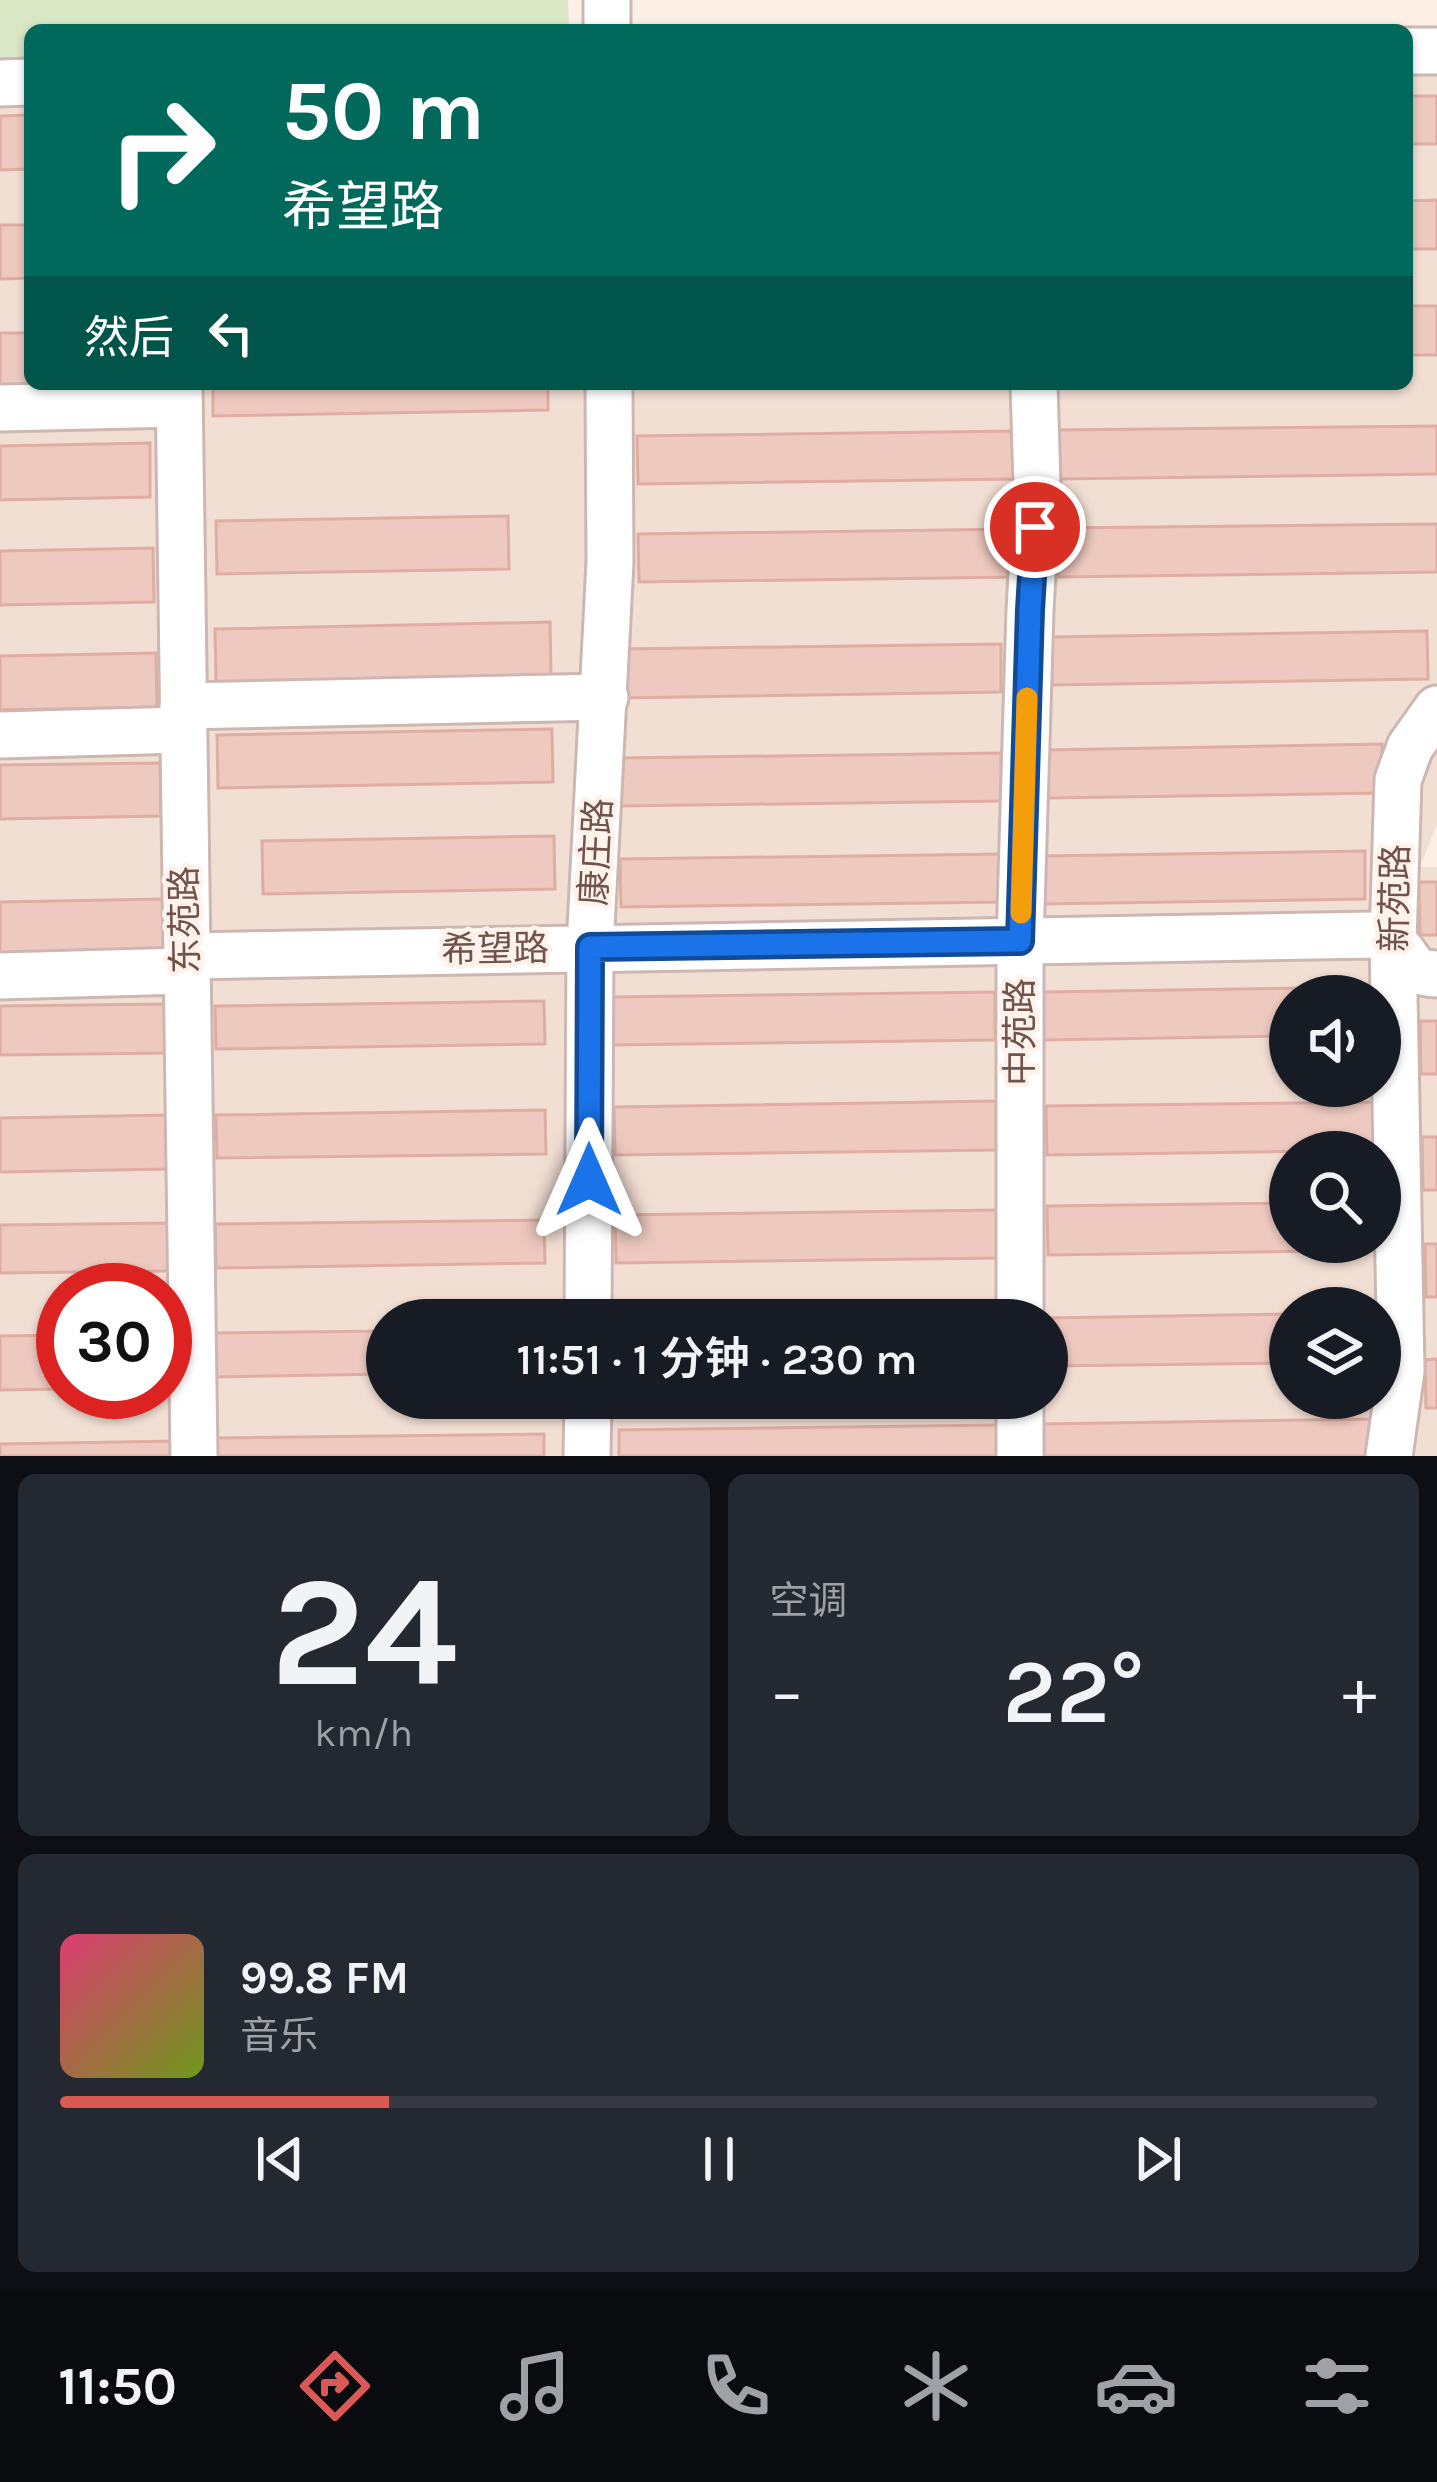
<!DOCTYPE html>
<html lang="zh">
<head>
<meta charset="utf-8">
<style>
	body { margin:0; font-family:Karla,"Noto Sans SC",sans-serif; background:#242831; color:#f1f3f6; height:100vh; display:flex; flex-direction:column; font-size:45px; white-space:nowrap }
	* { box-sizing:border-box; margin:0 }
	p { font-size:39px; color:#9ea1a6 }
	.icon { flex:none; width:66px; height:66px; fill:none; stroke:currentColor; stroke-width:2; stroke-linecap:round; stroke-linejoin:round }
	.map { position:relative; height:1456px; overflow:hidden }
	.side { display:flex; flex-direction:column; gap:18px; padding:18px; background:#0d0f14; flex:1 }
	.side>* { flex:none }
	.banner { position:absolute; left:24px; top:24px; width:1389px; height:366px; border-radius:18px; box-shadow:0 3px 9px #0004; background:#00695c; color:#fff; overflow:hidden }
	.controls { position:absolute; left:1269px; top:975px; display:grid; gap:24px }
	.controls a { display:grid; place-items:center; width:132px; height:132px; border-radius:50%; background:#171b24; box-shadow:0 3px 9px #0004; font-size:60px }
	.speed { position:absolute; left:36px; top:1263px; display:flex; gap:24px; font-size:60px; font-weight:700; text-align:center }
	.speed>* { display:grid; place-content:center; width:156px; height:156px; border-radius:50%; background:#171b24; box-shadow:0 3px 9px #0004; line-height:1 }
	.speed .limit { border:18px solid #d22; background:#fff; color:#111 }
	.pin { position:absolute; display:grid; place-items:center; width:102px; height:102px; color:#fff; margin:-51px; border:6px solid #fff; border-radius:50%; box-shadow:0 3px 12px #0007 }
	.me { position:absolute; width:132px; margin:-66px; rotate:0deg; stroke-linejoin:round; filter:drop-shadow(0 0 9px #0008) }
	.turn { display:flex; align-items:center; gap:42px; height:252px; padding:0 60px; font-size:54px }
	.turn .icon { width:156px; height:156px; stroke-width:2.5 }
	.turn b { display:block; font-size:84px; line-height:102px }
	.then { display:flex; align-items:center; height:114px; padding:0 60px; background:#0003; gap:24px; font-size:45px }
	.big { font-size:90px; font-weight:600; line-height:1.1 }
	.side .widget { flex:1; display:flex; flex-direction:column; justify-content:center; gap:18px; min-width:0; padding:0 42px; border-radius:18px; background:#242831 }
	.side .dial { align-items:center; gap:0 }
	.dial b { font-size:156px; line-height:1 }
	.song { display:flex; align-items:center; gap:36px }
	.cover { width:144px; height:144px; border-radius:18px; background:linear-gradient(135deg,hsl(340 70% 55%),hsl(80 70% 35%)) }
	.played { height:12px; border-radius:6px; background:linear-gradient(90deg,#db5954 25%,#363941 25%) }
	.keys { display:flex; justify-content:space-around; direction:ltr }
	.heat { display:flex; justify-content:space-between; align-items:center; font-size:66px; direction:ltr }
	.side .tiles { flex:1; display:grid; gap:18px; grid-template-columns:1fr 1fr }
	.widget:last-child { grid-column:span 2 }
	.trip { position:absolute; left:366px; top:1299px; width:702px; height:120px; border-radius:60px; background:#171b24; box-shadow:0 3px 9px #0004; font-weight:600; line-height:120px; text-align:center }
	.tabs { display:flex; height:192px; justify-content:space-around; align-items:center; background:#090b0e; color:#9ea1a6 }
	.tabs .icon { width:84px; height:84px }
	.tabs .active { color:#db5954 }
	.tabs b { font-size:54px; color:#f1f3f6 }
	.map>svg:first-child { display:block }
</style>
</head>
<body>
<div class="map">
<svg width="1437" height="1456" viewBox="0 0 1437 1456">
	<rect width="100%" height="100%" fill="#fbefe6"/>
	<!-- residential -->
	<path fill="#f2dfd4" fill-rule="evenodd" d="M1437,40V824L1420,867H1437V1456H0V71L30,70V384H1407V41ZM1290,996H1380V1086H1290ZM1290,1152H1380V1242H1290ZM63,1290H165V1392H63ZM1290,1308H1380V1398H1290ZM387,1320H1047V1398H387Z"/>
	<!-- green -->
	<path fill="#d9e7c5" d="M0,0H568L569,30H30V70L0,71Z"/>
	<!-- building -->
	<g fill="#eec9bf" stroke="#dfada1" stroke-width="3">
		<rect x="1407" y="96" width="30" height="48"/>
		<path d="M30,115V169L0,170V116Z"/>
		<path d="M1437,200V249H1407V201Z"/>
		<path d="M0,225H30V278L0,279Z"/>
		<rect x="1407" y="306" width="30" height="49"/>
		<path d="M0,333H30V384H149L0,387Z"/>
		<path d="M213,384H548V410L213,416Z"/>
		<path d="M1437,426V474L1058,479L1057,430Z"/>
		<path d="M1019,431V479L638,484L637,436Z"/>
		<path d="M150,443V497L0,500V446Z"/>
		<path d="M508,516L509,569L217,574L216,521Z"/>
		<path d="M1437,524V572L1058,577L1057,528Z"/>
		<path d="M1020,529V577L639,582L638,534Z"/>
		<path d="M153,548L154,602L0,605V551Z"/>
		<path d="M550,622L551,675L216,682L215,629Z"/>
		<path d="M1427,631L1428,679L1052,685V637Z"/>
		<path d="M1001,644V692L619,698V649Z"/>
		<path d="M156,653L157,707L0,710V656Z"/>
		<path d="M552,729L553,782L218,788L217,735Z"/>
		<path d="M1382,744L1383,793L1048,798L1047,750Z"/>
		<path d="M1001,753V801L620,806L619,758Z"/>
		<path d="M160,763L161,816L0,819V765Z"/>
		<path d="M554,836L555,889L263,894L262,841Z"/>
		<path d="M1365,851V899L1042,904L1041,856Z"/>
		<path d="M1002,854V902L621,907L620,859Z"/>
		<path d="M1419,882H1437V935H1420Z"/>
		<path d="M163,899L164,953L0,956V902Z"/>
		<path d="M1378,987V996H1290V1036L1044,1040L1043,992Z"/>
		<path d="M995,992V1040L613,1045V997Z"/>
		<path d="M544,1001L545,1044L216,1049L215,1006Z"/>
		<path d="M167,1004V1053L0,1055V1006Z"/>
		<path d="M1420,1021H1437V1074H1421Z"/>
		<path d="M996,1101V1150L615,1155L614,1107Z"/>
		<path d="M1381,1102V1150L1047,1155L1046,1106Z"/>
		<path d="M545,1110L546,1154L217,1158L216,1115Z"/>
		<path d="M168,1115L169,1169L0,1172V1118Z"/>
		<path d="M1422,1137H1437V1190H1423Z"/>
		<path d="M1290,1203V1242H1380L1382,1250L1048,1255L1047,1206Z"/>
		<path d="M997,1210L998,1258L616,1263L615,1215Z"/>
		<path d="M544,1220L545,1263L216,1268L215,1224Z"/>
		<path d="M170,1223L171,1271L0,1273V1225Z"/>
		<path d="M1425,1244H1437V1297H1426Z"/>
		<path d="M1290,1314V1363L1050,1366L1049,1318Z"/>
		<path d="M387,1331V1374L214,1377L213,1333Z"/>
		<path d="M173,1333L174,1387H165V1334Z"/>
		<path d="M63,1335V1389L0,1390V1336Z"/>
		<path d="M1437,1359V1408H1426L1425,1360Z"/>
		<path d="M1372,1419L1373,1456H1038V1424Z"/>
		<path d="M1000,1425L1001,1456H619V1430Z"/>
		<path d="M544,1434V1456H215V1438Z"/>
		<path d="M177,1441V1456H0V1444Z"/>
	</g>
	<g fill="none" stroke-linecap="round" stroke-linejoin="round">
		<defs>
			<g id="minor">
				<path d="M607,0V30"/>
				<path d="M1407,51H1437"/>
				<path d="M0,83L30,82"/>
				<path d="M179,384L194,1456"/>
				<path d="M0,408L179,404"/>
				<path d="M183,706L605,697"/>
				<path d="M0,735L183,730"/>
				<path d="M186,956L1375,935C1381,937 1390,939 1395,944C1413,960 1406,973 1437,974"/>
				<path d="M0,976L186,971"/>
				<path d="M588,1320L590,947L610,562L609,384"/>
				<path d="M1020,1320V942L1030,610L1037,485L1034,384"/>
				<path d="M1020,1398V1456"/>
				<path d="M587,1456L588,1398"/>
				<path d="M1389,1456L1401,1371L1393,941L1398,780L1410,747L1437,709"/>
			</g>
		</defs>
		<!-- minor casing -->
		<use href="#minor" stroke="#cdb7b0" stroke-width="51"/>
		<!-- minor -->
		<use href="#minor" stroke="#fff" stroke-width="45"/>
	</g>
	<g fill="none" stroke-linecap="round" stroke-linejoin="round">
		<defs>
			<path id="route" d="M589,1180L590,947L1020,941L1030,610L1035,527"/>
		</defs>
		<!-- route casing -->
		<use href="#route" stroke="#114b97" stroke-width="30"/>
		<!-- route -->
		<use href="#route" stroke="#1a73e8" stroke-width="21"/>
		<!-- slow -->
		<path stroke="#f59e0b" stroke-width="21" d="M1021,913L1027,698"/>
	</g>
	<g text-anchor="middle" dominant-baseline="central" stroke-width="9" stroke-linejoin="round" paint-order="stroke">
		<!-- street labels -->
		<g font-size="36" fill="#72534c" stroke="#fef3eb">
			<text transform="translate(596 852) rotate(-87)">康庄路</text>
			<text transform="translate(1395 898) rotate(-89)">新苑路</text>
			<text transform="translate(185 920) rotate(-91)">东苑路</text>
			<text transform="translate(495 949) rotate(-1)">希望路</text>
			<text transform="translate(1020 1032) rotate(-90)">中苑路</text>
		</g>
	</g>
</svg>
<div class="controls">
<a><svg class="icon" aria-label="sound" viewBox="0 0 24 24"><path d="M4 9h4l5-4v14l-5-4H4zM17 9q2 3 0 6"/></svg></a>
<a><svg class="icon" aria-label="search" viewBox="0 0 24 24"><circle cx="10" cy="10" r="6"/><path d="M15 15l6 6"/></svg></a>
<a><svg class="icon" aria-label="layers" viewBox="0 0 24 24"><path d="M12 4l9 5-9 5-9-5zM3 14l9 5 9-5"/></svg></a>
</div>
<div class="speed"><div class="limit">30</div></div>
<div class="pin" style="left:1035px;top:527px;background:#d93025"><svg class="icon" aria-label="arrive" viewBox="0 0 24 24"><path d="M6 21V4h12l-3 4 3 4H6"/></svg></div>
<svg class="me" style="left:589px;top:1180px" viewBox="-20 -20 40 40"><path d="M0-17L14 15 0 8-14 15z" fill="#1a73e8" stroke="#fff" stroke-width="4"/></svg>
<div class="trip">11:51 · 1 分钟 · 230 m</div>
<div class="banner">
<div class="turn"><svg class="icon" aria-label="right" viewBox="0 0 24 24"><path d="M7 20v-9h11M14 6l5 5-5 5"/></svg><div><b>50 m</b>希望路</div></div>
<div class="then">然后<svg class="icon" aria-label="left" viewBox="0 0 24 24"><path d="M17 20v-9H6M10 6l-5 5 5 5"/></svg></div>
</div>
</div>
<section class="side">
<div class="tiles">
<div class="widget dial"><b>24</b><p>km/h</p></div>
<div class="widget"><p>空调</p>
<div class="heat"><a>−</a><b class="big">22°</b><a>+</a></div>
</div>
<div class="widget">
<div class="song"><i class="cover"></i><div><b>99.8 FM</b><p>音乐</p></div></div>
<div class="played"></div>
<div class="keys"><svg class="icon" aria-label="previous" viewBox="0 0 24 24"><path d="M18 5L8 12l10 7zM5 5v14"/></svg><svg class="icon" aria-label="pause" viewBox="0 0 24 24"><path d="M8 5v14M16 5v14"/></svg><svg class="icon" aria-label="next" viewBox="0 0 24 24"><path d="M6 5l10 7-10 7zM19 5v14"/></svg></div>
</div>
</div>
</section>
<nav class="tabs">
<b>11:50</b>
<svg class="icon active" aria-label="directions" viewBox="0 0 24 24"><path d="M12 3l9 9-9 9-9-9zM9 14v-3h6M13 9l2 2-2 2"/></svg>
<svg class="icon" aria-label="music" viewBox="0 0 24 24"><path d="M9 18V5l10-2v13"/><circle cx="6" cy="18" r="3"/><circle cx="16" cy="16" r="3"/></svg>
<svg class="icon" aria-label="phone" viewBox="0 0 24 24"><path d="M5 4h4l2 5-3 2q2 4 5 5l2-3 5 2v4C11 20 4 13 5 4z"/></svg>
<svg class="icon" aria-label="climate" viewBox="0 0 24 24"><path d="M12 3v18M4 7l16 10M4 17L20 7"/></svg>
<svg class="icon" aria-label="car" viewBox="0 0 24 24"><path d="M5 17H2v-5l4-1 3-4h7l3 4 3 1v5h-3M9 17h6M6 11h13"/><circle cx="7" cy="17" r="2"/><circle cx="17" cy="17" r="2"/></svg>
<svg class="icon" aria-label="filters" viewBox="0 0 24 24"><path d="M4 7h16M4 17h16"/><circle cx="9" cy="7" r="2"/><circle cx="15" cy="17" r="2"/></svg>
</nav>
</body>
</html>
